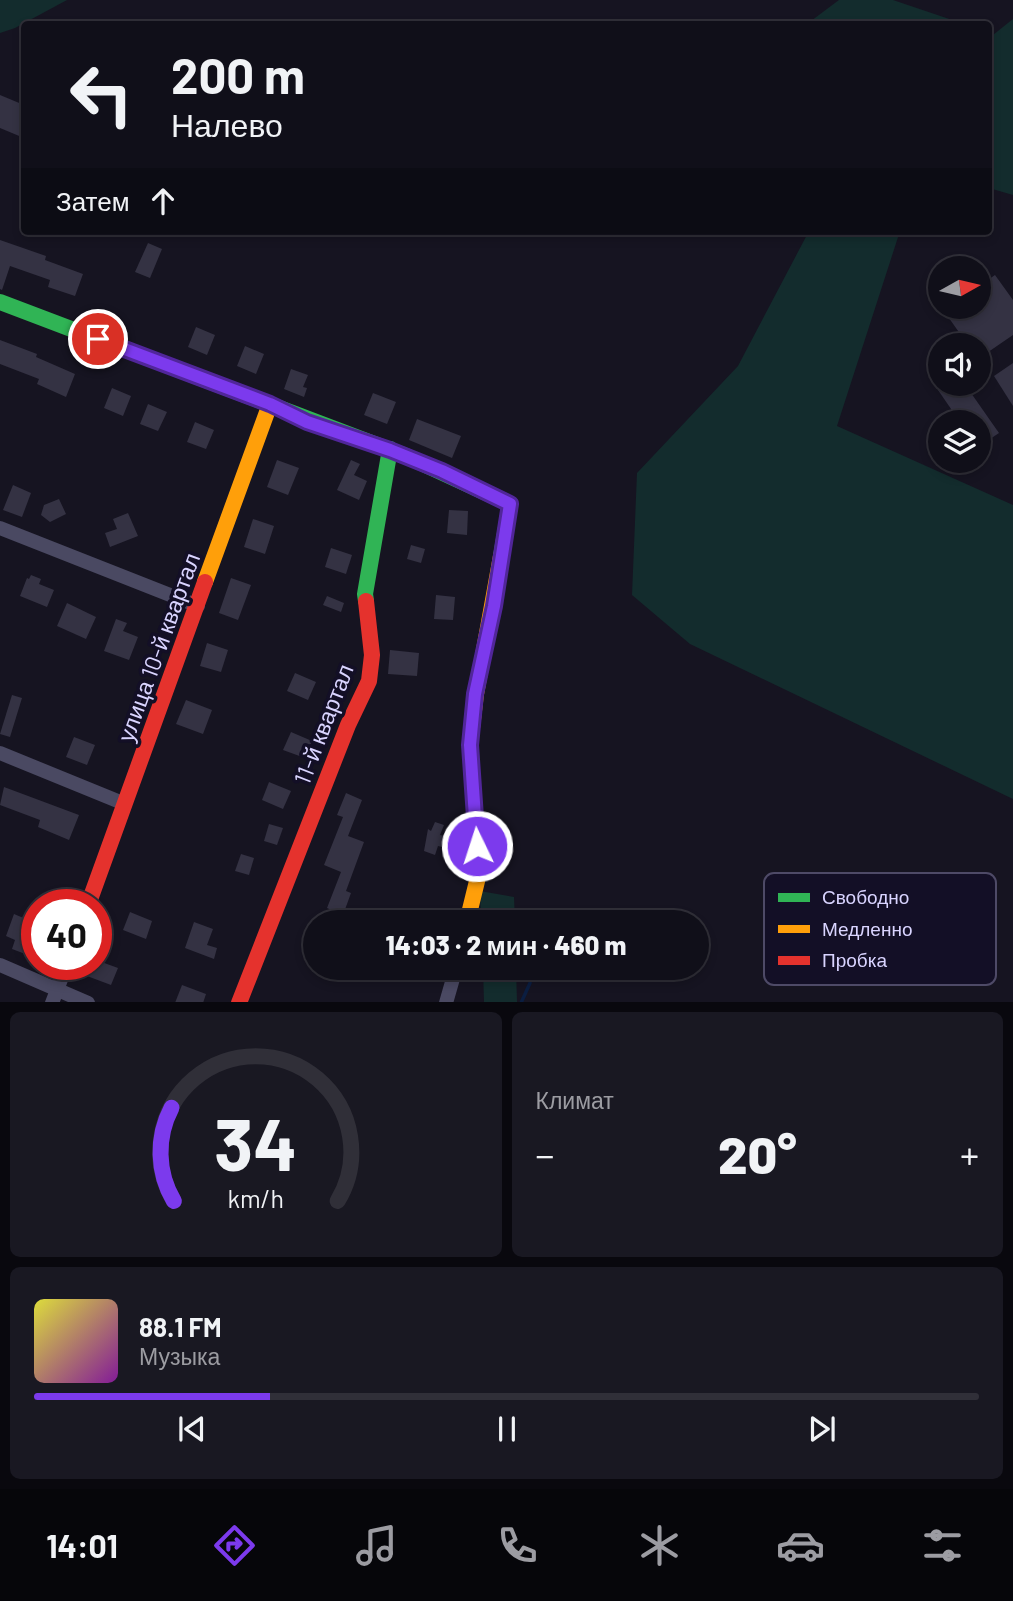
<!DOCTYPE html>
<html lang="ru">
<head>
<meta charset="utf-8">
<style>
	body { margin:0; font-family:Barlow,sans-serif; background:#191822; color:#f1f3f6; height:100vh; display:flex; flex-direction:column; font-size:26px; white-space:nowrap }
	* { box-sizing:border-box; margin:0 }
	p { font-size:23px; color:#9c9ca2 }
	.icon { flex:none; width:38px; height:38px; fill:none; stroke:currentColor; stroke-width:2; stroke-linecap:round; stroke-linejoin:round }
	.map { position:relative; height:1002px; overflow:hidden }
	.sheet { display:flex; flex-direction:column; gap:10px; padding:10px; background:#09080e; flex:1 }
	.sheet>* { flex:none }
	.banner { position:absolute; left:21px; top:21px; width:971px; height:214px; border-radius:7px; box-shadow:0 4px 10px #0003,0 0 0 2px #302f38; background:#100f19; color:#f1f3f6; overflow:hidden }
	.needle { width:46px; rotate:82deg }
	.buttons { position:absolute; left:928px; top:256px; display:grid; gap:14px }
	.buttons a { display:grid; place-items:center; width:63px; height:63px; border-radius:50%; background:#100f19; box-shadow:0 4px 10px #0003,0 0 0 2px #302f38; font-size:35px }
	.speed { position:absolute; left:21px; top:889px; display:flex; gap:14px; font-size:35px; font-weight:700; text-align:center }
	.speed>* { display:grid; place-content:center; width:91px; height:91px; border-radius:50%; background:#100f19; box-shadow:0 4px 10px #0003,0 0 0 2px #302f38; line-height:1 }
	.speed .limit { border:10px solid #d22; background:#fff; color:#111 }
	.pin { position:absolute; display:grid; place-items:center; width:60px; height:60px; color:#fff; margin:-30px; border:4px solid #fff; border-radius:50%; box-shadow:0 2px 7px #0007 }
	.me { position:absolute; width:77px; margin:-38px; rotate:356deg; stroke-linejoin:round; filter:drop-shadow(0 0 5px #0008) }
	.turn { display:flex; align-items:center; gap:24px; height:147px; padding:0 35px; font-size:32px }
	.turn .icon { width:91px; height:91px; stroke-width:2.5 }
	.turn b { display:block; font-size:49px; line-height:60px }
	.then { display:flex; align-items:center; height:66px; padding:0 35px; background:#0003; gap:14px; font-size:26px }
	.big { font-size:52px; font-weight:800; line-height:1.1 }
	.sheet .widget { flex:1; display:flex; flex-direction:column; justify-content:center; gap:10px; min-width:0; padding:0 24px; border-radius:10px; background:#191822 }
	.sheet .dial { align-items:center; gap:0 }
	.dial svg { height:182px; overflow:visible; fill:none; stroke:#302f38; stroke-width:7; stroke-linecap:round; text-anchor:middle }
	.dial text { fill:#f1f3f6; stroke:none }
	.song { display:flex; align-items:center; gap:21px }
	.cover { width:84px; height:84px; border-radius:10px; background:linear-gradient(135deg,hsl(60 70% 55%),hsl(290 70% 35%)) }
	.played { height:7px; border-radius:4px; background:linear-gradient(90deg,#7c3aed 25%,#302f38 25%) }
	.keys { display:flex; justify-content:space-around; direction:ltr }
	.heat { display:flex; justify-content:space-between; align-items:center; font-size:38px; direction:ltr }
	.sheet .tiles { flex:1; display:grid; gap:10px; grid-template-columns:1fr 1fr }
	.widget:last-child { grid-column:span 2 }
	.trip { position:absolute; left:303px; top:910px; width:406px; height:70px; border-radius:35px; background:#100f19; box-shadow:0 4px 10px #0003,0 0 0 2px #302f38; font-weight:800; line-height:70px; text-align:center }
	.menu { display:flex; height:112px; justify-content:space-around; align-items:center; background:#06060a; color:#9c9ca2 }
	.menu .icon { width:49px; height:49px }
	.menu .selected { color:#7c3aed }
	.menu b { font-size:32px; color:#f1f3f6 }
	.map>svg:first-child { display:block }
</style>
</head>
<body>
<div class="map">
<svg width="1013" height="1003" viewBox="0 0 1013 1003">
	<rect width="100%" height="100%" fill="#161421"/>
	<!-- green -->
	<g fill="#132c2d">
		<path d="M0,0H67L15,28L0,33Z"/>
		<path d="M839,0H893L964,24H813L811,21Z"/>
		<path d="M1013,19V195L989,188V34L993,35Z"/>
		<path d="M809,231H900L837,426L1013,505V799L690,644L632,595L637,473L738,366Z"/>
		<path d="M480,891L514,897L515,922H481Z"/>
		<path d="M483,968H516L517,1002H484Z"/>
	</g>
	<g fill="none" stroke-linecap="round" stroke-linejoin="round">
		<!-- stream -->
		<path stroke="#0b1e41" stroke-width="3.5" d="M521,1003L530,983"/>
	</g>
	<!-- building -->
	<g fill="#343243">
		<path d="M0,95L24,105V138L0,128Z"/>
		<path d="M0,240L46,256L45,260L83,274L75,296L48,287L50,280L10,266L2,290L0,289Z"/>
		<path d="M148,243L162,249L150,278L135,272Z"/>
		<path d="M995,275L1013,300V335L978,359V345H968L944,311L951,306H978V287Z"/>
		<path d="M196,327L215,335L207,355L188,347Z"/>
		<path d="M0,340L37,354L36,357L75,374L66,397L37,384L39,379L0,364Z"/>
		<path d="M245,346L264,354L256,374L237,366Z"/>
		<path d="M1013,363V406L994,376Z"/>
		<path d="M291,369L308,375L303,387L307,388L304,397L284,389Z"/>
		<path d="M947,383H964L999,433L978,447V422H960L938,390Z"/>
		<path d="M112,388L131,396L123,416L104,408Z"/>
		<path d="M373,393L396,402L387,424L364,415Z"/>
		<path d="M148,404L167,412L158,431L140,424Z"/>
		<path d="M417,419L461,436L452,458L409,440Z"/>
		<path d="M195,422L214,430L206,449L187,442Z"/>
		<path d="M277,460L299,468L288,495L267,487Z"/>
		<path d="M351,460L360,464L354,475L367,481L359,500L337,490Z"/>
		<path d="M13,485L31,493L22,517L3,510Z"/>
		<path d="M59,499L66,514L50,522L41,515L44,505Z"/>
		<path d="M449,510L468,511L467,535L447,533Z"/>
		<path d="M128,513L138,536L110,547L105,533L117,529L113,519Z"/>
		<path d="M253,519L274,526L265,554L244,547Z"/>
		<path d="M411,545L425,549L421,563L407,559Z"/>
		<path d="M331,548L352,555L346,574L325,567Z"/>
		<path d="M31,575L41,579L39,584L54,590L47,607L20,596L27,578L29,579Z"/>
		<path d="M231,578L251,585L238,620L219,613Z"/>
		<path d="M436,595L455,597L453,620L434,619Z"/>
		<path d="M327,596L344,603L341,612L323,605Z"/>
		<path d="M67,603L96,617L86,639L57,626Z"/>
		<path d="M116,619L127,623L123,631L138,637L129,660L104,651Z"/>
		<path d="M207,643L228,650L221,672L200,666Z"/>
		<path d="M390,650L419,653L417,676L388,674Z"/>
		<path d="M295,673L316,682L308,700L287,691Z"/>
		<path d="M12,695L22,698L10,737L0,734Z"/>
		<path d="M186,700L212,710L203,734L176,724Z"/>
		<path d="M291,732L312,741L305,758L283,750Z"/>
		<path d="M74,737L95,745L87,765L66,757Z"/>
		<path d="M269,782L291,791L283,809L262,800Z"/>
		<path d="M4,787L79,815L69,840L38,827L40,820L0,805Z"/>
		<path d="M346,793L362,800L348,836L364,842L346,891L351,893L343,915L327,908L341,872L324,865L343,817L337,815Z"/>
		<path d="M435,822L444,825L440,835L445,836L442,847L438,846L435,855L424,851L428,829L431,831Z"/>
		<path d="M269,824L283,828L277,845L264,841Z"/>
		<path d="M241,854L254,858L249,875L235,871Z"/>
		<path d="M130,912L152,921L146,939L123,930Z"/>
		<path d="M14,914L33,922L28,935L35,938L28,955L12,949L15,940L6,936Z"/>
		<path d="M194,922L213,929L207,945L217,948L214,959L185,948Z"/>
		<path d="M96,960L118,968L111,985L87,976L92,964H96Z"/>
		<path d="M182,985L206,994L203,1003H175Z"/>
	</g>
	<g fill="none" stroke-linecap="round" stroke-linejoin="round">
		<!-- street -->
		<g stroke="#4a4962" stroke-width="14">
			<path d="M0,528L198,606"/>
			<path d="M0,753L125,804"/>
			<path d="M0,965L88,1003"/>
			<path d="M52,1003L67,964"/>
			<path d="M446,1003L456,968"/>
		</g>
		<!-- fast -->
		<g stroke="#30b455" stroke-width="16">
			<path d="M0,302L406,456L510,504L501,556"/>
			<path d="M366,601L365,594L390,449"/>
		</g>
		<!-- slow -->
		<g stroke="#ff9f0a" stroke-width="16">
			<path d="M205,582L270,404"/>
			<path d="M467,922L479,873L470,745L476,694L501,556"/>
		</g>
		<!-- jam -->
		<g stroke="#e5322d" stroke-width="16">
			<path d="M88,905L205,582"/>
			<path d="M239,1003L348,725L369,681L372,655L366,601"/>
		</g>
	</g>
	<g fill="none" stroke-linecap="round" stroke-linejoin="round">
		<defs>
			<path id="route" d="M98,339L270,404L307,422L390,450L442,471L510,504L494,606L475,694L470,745L477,846"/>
		</defs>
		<!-- route casing -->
		<use href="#route" stroke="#51269a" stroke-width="18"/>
		<!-- route -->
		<use href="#route" stroke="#7c3aed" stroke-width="12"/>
	</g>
	<g text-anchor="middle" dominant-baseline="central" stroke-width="7" stroke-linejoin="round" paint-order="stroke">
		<!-- street labels -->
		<g font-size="23" fill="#d9d4ff" stroke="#130f26">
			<text transform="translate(158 647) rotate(-70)">улица 10-й квартал</text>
			<text transform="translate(323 724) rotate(-69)">11-й квартал</text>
		</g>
	</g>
	<!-- legend -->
	<rect x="764" y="873" width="232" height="112" rx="10" fill="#130f26" stroke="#4e4a67" stroke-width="2"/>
	<rect x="778" y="893" width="32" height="9" fill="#30b455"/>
	<rect x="778" y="925" width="32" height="8" fill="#ff9f0a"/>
	<rect x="778" y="956" width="32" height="9" fill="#e5322d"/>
	<g font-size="19" fill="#d9d4ff">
		<text x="822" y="904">Свободно</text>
		<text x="822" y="936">Медленно</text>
		<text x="822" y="967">Пробка</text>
	</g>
</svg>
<div class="buttons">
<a><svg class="needle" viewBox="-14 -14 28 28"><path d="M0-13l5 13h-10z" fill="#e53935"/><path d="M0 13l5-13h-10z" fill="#9c9ca2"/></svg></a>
<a><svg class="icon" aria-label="sound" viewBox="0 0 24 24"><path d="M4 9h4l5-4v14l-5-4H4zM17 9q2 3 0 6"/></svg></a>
<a><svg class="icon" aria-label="layers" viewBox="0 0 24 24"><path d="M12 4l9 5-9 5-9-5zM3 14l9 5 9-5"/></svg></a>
</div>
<div class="speed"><div class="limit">40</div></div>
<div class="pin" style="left:98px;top:339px;background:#d93025"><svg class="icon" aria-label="arrive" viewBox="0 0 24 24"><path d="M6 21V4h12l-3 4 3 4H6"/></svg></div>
<svg class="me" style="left:477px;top:846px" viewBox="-20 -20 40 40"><circle r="17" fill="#7c3aed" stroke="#fff" stroke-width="3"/><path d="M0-11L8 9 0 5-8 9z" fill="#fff"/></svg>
<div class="trip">14:03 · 2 мин · 460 m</div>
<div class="banner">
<div class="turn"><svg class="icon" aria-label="left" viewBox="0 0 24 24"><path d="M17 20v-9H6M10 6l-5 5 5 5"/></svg><div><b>200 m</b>Налево</div></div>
<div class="then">Затем<svg class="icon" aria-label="ahead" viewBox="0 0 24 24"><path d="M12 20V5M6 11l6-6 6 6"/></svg></div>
</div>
</div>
<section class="sheet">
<div class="tiles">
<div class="widget dial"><svg viewBox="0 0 100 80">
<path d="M14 69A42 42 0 1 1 86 69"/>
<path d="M14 69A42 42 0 0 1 13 28" stroke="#7c3aed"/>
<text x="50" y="56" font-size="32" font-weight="700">34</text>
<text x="50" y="72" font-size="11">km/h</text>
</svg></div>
<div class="widget"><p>Климат</p>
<div class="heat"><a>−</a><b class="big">20°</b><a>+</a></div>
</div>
<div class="widget">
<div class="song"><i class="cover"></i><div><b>88.1 FM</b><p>Музыка</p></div></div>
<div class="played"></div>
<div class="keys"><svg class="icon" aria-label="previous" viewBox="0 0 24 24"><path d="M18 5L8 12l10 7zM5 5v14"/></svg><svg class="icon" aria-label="pause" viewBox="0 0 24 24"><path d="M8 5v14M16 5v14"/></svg><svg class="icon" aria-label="next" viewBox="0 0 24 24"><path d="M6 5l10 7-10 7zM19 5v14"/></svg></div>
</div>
</div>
</section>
<nav class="menu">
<b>14:01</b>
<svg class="icon selected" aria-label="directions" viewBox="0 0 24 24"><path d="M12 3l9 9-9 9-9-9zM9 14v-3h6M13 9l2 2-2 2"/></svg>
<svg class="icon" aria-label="music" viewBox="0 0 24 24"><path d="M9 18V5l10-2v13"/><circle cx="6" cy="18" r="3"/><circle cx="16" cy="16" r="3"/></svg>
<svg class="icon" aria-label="phone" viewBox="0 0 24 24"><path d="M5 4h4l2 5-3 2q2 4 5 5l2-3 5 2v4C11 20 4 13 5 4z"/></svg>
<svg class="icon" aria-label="climate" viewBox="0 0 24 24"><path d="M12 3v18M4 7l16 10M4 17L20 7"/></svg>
<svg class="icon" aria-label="car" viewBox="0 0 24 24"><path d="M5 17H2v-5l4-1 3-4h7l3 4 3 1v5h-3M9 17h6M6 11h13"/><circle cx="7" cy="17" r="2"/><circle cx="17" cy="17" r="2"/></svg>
<svg class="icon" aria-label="filters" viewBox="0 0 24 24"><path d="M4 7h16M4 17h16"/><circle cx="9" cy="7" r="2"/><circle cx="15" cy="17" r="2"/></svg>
</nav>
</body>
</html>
